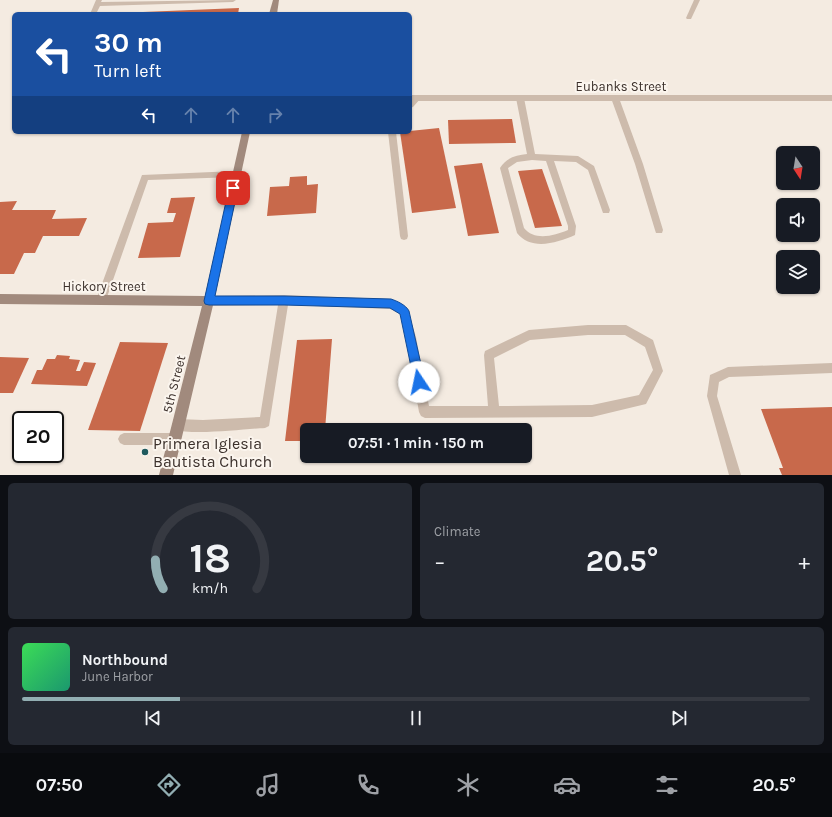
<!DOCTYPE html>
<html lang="en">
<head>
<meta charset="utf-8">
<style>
	body { margin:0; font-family:Karla,sans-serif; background:#242831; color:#f1f3f6; height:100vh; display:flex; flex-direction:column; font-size:15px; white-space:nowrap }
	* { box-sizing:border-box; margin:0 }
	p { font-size:13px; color:#9ea1a6 }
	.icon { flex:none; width:22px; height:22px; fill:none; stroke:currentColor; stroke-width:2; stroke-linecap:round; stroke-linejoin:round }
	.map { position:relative; height:475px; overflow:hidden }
	.drawer { display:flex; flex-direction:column; gap:8px; padding:8px; background:#0d0f14; flex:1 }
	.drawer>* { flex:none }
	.top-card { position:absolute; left:12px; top:12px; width:400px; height:122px; border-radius:6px; box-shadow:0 1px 3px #0004; background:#1a4fa0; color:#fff; overflow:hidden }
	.needle { width:26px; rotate:168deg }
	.tools { position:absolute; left:776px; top:146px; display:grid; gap:8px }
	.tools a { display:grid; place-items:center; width:44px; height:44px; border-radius:6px; background:#171b24; box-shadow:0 1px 3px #0004; font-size:20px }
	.speed { position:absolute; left:12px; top:411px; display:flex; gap:8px; font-size:20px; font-weight:700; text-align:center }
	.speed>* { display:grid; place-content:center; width:52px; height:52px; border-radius:50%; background:#171b24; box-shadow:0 1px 3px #0004; line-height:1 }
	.speed .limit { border:2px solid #111; border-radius:6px; background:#fff; color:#111 }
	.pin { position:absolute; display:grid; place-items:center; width:34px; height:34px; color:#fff; margin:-17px; border-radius:8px; box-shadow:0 2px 6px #0006 }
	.me { position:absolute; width:44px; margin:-22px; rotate:349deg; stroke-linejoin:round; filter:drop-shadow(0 0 3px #0008) }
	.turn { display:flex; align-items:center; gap:14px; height:84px; padding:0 16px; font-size:18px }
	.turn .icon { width:52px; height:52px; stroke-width:2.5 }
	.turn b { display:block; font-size:28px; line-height:34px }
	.lanes { display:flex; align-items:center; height:38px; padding:0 16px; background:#0003; justify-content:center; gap:20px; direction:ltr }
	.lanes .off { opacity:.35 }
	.big { font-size:30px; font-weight:700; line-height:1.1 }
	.drawer .card { flex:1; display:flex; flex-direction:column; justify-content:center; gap:6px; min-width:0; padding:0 14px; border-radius:6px; background:#242831 }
	.drawer .dial { align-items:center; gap:0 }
	.dial svg { height:104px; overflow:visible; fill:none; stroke:#363941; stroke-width:7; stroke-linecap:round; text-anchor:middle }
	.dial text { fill:#f1f3f6; stroke:none }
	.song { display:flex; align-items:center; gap:12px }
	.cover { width:48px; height:48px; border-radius:6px; background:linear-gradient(135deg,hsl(130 70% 55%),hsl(160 70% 35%)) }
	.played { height:4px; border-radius:2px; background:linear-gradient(90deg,#92aeb2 20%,#363941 20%) }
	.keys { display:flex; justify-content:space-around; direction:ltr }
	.heat { display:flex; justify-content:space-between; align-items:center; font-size:22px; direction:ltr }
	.drawer .tiles { flex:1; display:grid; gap:8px; grid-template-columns:1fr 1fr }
	.card:last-child { grid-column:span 2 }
	.trip { position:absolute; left:300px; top:423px; width:232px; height:40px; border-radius:6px; background:#171b24; box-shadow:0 1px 3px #0004; font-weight:700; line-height:40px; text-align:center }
	.tab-bar { display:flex; height:64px; justify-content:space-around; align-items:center; background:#090b0e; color:#9ea1a6 }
	.tab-bar .icon { width:28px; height:28px }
	.tab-bar .selected { color:#92aeb2 }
	.tab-bar b { font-size:18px; color:#f1f3f6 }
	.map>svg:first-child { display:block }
</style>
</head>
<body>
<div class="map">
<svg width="832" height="475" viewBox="0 0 832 475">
	<rect width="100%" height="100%" fill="#f4ebe1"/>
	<!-- building -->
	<g fill="#c8694b">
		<path d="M239,8L238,14H119V13Z"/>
		<path d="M512,119L516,143L449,144L448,120Z"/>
		<path d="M439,128L456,208L412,213L400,132Z"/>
		<path d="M482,163L499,233L468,236L454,166Z"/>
		<path d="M542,169L562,226L535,228L518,171Z"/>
		<path d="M307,176V185L318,184L316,213L267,216L270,187L289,186L290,177Z"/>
		<path d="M195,197L180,257L138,258L148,223L173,222L176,213H167L171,198Z"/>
		<path d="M17,201L12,210H56L52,219L87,218L79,236H43L35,253H24L14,274H0V202Z"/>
		<path d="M332,339L325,430H307V441H285L297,340Z"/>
		<path d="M120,342L168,343L140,431L88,430Z"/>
		<path d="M57,355L70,356L69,359L80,360L76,371H80L84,362L96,363L87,386L31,384L37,370H42L47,359H55Z"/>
		<path d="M0,357L29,358L13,393H0Z"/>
		<path d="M832,407V475H782L779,468H783L761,409Z"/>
	</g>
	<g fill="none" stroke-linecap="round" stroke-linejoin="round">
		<!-- lane -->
		<g fill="#cdbbac" fill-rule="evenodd">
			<path d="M96,0H102L101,2L236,0L233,2L100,6L96,14H90Z"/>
			<path d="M694,0H700L691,19H687L686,18Z"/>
			<path d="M417,95L421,98L413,107L410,108V101Z"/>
			<path d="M520,95L524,98L535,154L578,156L594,166L610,210L609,213H603L588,170L576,162L554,161L576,226L575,235C557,243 531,251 517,233L500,168C506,158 516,155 527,154L516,98ZM532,160L546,161L568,226V230C554,236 534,241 524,228L508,168L517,162Z"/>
			<path d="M615,95L619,98L643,164L663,230L662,233H656L655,230L635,164L611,98Z"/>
			<path d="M388,132H396L408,236L407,239L404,240L401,239L400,236Z"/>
			<path d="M236,171L240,174L236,177L148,180L106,300L104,303L101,305L98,303L96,300L142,175Z"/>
			<path d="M284,295L391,299L407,308L416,337L429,406H488L484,355L485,351L529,330L588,325H626L653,340L663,371L646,404L592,417L425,418L421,416L419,412L406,337L400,314L390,309L288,305L269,426L265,428C244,429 191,436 174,429L172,425L174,421L178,419L203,420L260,417L278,305L209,306L206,304L204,301L206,298L209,296ZM588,335H625L645,347L653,370L639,395L592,405L499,406L494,358L530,340Z"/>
			<path d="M832,363V373L729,377L719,382L717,396L741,475H729L707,396L710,375L728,367Z"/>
			<path d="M124,433H175L179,435L181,439L179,443L175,445H124L120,443L118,439L120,435Z"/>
		</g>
		<!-- street -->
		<rect fill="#cdbbac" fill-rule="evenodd" x="410" y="95" width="422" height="6"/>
		<!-- secondary -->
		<g fill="#a18a7d" fill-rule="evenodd">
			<path d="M273,0H279L277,14H269Z"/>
			<path d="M242,132H250L214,301L173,475H159L202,306L0,304V294L205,296Z"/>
		</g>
	</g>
	<!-- route -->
	<path fill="#1a73e8" stroke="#114b97" d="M233,185L238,188L215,296H284L391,299C397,301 406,305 409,311L425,382L423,386L419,388L415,386L400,314L390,308L284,305H209L205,304L204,301L229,188Z"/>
	<!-- markers -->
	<circle fill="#1f5a5e" stroke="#fbf5ee" stroke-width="1.5" cx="145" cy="452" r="4"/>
	<g text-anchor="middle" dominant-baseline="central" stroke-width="4" stroke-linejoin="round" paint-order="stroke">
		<!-- street labels -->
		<g font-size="13" fill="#3b302b" stroke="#fbf5ee">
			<text x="621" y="86">Eubanks Street</text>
			<text x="104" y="286">Hickory Street</text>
			<text transform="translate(174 384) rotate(-76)">5th Street</text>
		</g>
		<!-- near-poi labels -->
		<g font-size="16" fill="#3b302b" stroke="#fbf5ee" text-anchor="start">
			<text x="153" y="443">Primera Iglesia<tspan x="153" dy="18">Bautista Church</tspan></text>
		</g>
	</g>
</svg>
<div class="tools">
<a><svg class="needle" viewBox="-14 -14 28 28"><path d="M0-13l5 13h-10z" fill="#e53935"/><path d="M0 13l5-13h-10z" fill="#9ea1a6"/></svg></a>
<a><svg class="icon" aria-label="sound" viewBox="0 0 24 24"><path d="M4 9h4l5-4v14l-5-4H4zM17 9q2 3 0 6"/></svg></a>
<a><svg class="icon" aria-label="layers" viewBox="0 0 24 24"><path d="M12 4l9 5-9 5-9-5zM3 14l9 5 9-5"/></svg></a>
</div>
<div class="speed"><div class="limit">20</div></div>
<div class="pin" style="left:233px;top:188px;background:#d93025"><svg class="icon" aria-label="arrive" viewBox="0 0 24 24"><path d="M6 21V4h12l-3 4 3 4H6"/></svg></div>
<svg class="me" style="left:419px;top:382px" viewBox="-20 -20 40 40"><circle r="19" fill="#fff"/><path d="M0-13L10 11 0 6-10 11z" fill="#1a73e8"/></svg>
<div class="trip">07:51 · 1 min · 150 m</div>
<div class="top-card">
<div class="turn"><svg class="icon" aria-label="left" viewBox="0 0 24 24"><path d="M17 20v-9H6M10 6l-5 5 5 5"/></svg><div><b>30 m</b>Turn left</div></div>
<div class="lanes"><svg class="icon" aria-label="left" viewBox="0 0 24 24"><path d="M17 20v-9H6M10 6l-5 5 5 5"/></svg><svg class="icon off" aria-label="ahead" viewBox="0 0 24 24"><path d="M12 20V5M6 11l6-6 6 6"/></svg><svg class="icon off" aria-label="ahead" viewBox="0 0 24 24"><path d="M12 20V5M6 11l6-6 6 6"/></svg><svg class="icon off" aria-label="right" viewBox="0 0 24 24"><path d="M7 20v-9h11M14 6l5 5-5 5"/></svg></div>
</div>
</div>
<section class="drawer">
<div class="tiles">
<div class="card dial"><svg viewBox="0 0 100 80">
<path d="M14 69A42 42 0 1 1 86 69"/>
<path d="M14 69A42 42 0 0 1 8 47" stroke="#92aeb2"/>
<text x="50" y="56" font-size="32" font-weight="700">18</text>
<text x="50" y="72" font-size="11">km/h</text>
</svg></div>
<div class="card"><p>Climate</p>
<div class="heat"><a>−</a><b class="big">20.5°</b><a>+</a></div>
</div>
<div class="card">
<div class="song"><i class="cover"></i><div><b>Northbound</b><p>June Harbor</p></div></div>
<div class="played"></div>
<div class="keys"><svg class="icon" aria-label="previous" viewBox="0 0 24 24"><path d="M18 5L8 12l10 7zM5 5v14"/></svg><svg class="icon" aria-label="pause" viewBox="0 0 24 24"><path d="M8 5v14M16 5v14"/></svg><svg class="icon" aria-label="next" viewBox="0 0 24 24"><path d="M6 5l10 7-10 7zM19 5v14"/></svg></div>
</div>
</div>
</section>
<nav class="tab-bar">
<b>07:50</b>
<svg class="icon selected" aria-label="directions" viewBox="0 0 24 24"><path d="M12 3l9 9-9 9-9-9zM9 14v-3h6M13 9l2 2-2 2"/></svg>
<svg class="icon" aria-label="music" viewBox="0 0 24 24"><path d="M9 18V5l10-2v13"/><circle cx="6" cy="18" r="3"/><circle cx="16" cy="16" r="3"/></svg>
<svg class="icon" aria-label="phone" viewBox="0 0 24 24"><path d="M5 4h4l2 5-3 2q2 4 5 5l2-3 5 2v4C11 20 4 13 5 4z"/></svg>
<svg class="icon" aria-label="climate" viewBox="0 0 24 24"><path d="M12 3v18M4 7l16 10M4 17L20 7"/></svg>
<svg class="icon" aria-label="car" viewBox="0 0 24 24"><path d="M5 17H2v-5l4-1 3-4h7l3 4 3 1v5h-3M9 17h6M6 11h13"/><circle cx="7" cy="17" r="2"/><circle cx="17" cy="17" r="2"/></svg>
<svg class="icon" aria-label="filters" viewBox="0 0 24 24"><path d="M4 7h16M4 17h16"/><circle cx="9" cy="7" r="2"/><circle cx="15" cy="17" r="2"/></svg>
<b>20.5°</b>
</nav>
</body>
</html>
